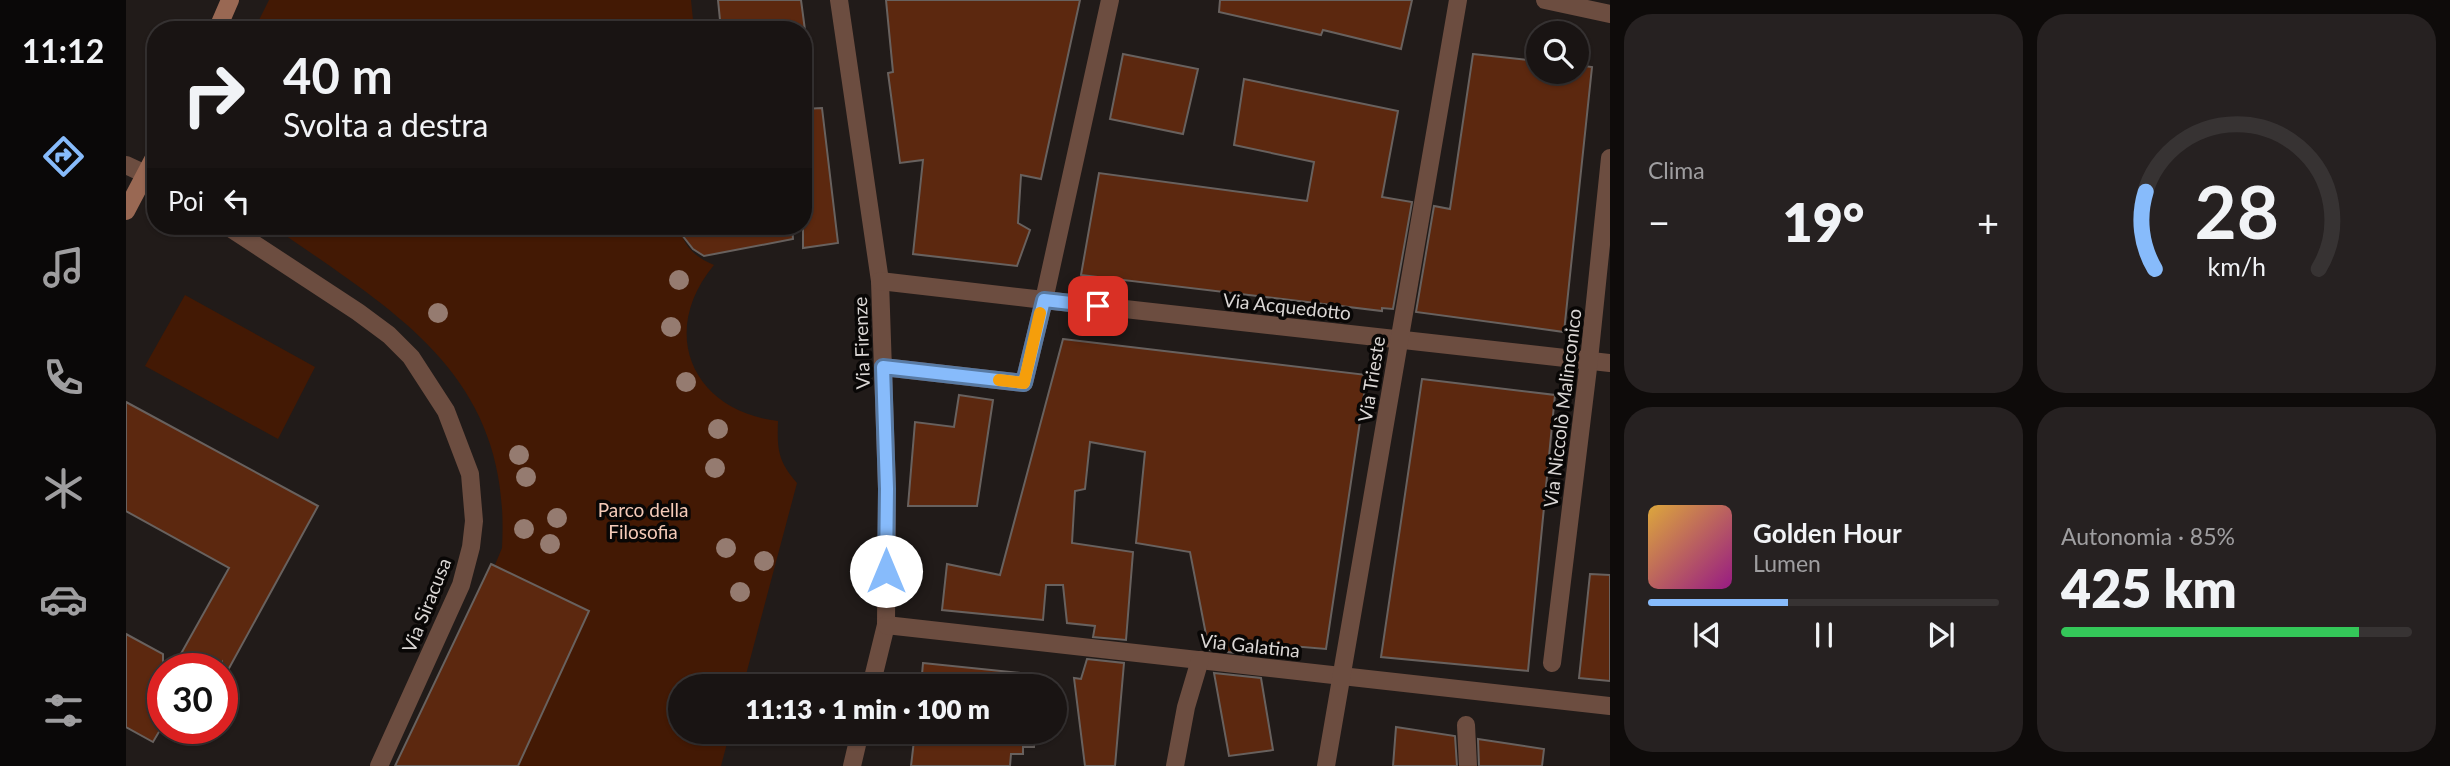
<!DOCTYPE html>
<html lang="it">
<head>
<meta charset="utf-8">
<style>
	body { margin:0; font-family:Lato,sans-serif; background:#262121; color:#f1f3f6; height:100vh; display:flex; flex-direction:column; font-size:26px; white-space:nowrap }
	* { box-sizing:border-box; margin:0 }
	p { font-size:23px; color:#9f9ea0 }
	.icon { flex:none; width:38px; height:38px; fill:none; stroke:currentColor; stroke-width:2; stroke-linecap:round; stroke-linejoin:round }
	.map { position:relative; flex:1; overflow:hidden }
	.panel { display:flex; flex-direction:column; gap:14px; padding:14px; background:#0e0b0a; width:840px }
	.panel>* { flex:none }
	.banner { position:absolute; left:21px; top:21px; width:665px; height:214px; border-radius:28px; box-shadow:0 2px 5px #0004,0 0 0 2px #373333; background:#191413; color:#f1f3f6; overflow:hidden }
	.tools { position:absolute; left:1400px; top:21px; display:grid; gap:14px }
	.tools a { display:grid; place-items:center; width:63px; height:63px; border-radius:50%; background:#191413; box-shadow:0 2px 5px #0004,0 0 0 2px #373333; font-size:35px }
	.speed { position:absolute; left:21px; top:653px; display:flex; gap:14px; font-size:35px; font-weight:700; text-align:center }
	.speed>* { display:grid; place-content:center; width:91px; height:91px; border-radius:50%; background:#191413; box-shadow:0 2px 5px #0004,0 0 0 2px #373333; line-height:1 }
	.speed .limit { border:10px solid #d22; background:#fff; color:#111 }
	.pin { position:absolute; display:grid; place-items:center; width:60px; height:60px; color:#fff; margin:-30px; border-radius:14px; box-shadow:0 4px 10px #0006 }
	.me { position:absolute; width:77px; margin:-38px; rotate:0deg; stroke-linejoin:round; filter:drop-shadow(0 0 5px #0008) }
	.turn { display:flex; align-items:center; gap:24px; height:147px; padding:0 21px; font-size:32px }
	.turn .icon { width:91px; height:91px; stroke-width:2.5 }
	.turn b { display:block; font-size:49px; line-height:60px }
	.then { display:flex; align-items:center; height:66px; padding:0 21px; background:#0003; gap:14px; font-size:26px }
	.big { font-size:52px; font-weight:800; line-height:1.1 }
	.panel .widget { flex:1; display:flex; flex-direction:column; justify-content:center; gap:10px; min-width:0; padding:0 24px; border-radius:28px; background:#262121 }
	.panel .dial { align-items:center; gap:0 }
	.dial svg { height:182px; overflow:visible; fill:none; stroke:#373333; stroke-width:7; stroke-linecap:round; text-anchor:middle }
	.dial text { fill:#f1f3f6; stroke:none }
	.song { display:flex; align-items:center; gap:21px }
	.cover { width:84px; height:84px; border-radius:10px; background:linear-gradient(135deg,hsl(40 70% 55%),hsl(310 70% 35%)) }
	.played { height:7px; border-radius:4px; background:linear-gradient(90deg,#87bbfb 40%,#373333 40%) }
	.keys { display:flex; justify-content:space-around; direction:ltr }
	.heat { display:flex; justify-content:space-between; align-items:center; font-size:38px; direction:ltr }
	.charge { height:10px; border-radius:5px; background:linear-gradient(90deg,#34c759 85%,#373333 0) }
	.panel .tiles { flex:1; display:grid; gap:14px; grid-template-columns:repeat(2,1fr) }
	.trip { position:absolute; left:542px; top:674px; width:399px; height:70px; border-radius:35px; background:#191413; box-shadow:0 2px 5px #0004,0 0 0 2px #373333; font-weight:800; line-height:70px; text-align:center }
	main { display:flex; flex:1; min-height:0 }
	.tabs { display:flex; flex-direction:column; width:126px; justify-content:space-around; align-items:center; background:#0a0808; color:#9f9ea0 }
	.tabs .icon { width:49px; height:49px }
	.tabs .active { color:#87bbfb }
	.tabs b { font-size:32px; color:#f1f3f6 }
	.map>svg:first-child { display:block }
</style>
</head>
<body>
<main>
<nav class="tabs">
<b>11:12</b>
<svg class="icon active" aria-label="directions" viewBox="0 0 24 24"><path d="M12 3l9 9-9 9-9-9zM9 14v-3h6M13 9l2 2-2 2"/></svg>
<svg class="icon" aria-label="music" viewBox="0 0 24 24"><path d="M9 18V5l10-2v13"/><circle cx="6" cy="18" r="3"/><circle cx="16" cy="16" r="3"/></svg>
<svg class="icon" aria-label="phone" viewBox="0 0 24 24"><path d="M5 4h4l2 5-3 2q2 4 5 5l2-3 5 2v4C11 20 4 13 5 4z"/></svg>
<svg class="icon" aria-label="climate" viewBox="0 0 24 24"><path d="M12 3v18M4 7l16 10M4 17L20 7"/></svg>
<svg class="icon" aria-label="car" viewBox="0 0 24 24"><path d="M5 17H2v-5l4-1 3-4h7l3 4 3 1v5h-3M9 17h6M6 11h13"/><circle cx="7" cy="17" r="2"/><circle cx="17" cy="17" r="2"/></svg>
<svg class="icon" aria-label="filters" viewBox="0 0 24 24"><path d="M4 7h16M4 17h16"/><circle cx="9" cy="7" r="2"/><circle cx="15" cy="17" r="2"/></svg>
</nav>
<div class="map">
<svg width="1484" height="766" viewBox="0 0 1484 766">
	<rect width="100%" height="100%" fill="#211b19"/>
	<!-- green -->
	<g fill="#431904">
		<path d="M143,0H565L568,30H128Z"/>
		<path d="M146,226H553C558,247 569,257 588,265C532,332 566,411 652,421C651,450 652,461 671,483L617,686H555V732H604L595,766H285L376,548C386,375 270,313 146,226Z"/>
		<path d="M59,295L189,367L152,439L19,366Z"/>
	</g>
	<!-- building -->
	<g fill="#5c280f" stroke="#68615e" stroke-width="2">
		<path d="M592,0H675L679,30H595Z"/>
		<path d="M760,0H954L915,179L895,175L892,223L904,230L891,266L787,254L797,160L774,163L762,73L767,72Z"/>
		<path d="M1094,0H1286L1275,49L1197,30L1195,35L1093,12Z"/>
		<path d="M997,54L1072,69L1057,134L984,119Z"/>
		<path d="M1347,54L1412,61V72H1451V65L1466,67L1438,332L1290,312L1308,206L1324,209Z"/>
		<path d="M1118,79L1272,111L1256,197L1286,202L1267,309L1256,308V311L955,275L973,173L1181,201L1188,162L1108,145Z"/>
		<path d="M696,108L712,243L677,248V109Z"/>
		<path d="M549,226H666L667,239L578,256L567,249Z"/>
		<path d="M937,339L1241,375L1200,649L1128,643L1130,655L1083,650L1064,552L1010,543L1019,452L964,442L959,489L949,491L946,543L1007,552L1000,640L967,637L969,626L941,623L937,585H920L917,620L816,610L821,564L874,575Z"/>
		<path d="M1296,379L1429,395L1402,671L1255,657Z"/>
		<path d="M833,395L867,400L851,506H782L789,422L828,427Z"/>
		<path d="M0,402L192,506L96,681V663L93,668H47L103,568L0,511Z"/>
		<path d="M365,564L463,611L392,766H269Z"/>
		<path d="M1464,574L1484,575V681L1453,678Z"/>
		<path d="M0,634L37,654V725L27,742L0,727Z"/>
		<path d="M961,659L998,663L989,766H959L948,678L955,679Z"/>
		<path d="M797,663L913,675V686H795Z"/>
		<path d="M1088,673L1135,678L1147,750L1103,756Z"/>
		<path d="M1270,727L1329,736L1331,766H1267Z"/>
		<path d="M789,732H909L908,747H897V754H885L884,766H785Z"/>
		<path d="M1352,739L1418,749L1416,766H1353Z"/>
	</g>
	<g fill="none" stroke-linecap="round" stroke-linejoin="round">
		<!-- street -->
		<g stroke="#6c4d40" stroke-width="18">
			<path d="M713,0L754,281L761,489L760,625L745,686"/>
			<path d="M984,0L918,300L1484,363"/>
			<path d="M1419,0L1484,14"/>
			<path d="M0,165L30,179"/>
			<path d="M101,226L232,312L263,335L285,357L320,411L344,474L348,521L345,547L335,585L253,766"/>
			<path d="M754,281L918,300L898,383L757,367"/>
			<path d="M760,625L1484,706"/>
			<path d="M1426,663L1463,360L1484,158"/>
			<path d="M1340,725L1342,766"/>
			<path d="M726,766L734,732"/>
			<path d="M1049,766L1060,707L1074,660"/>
			<path d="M1200,766L1332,0"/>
		</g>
		<!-- secondary -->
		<g stroke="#996853" stroke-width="18">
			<path d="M91,30L104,0"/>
			<path d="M0,211L30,154"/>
		</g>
	</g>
	<!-- trees -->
	<g fill="#957b70">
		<circle cx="553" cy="280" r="10"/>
		<circle cx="312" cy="313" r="10"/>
		<circle cx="545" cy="327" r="10"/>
		<circle cx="560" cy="382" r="10"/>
		<circle cx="592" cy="429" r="10"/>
		<circle cx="393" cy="455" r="10"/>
		<circle cx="589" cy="468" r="10"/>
		<circle cx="400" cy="477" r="10"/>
		<circle cx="431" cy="518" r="10"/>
		<circle cx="398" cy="529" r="10"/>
		<circle cx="424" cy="544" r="10"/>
		<circle cx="600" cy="548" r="10"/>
		<circle cx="638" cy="561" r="10"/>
		<circle cx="614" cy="592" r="10"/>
	</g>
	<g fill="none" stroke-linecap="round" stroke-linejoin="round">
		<defs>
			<path id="route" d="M760,571L761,489L757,367L898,383L918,300L972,306"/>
		</defs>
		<!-- route casing -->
		<use href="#route" stroke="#587aa3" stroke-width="18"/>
		<!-- route -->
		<use href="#route" stroke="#87bbfb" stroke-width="12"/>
		<!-- slow -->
		<path stroke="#f59e0b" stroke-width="12" d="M873,380L898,383L914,313"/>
	</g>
	<g text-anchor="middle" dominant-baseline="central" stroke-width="7" stroke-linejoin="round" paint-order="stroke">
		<!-- street labels -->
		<g font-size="19" fill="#dbd7d5" stroke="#090706">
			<text transform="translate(1161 306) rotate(6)">Via Acquedotto</text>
			<text transform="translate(735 343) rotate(-92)">Via Firenze</text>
			<text transform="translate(1245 379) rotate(-81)">Via Trieste</text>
			<text transform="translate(1436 408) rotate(-83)">Via Niccolò Malinconico</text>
			<text transform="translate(300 605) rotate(-68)">Via Siracusa</text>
			<text transform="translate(1124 645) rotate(6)">Via Galatina</text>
		</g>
		<!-- park labels -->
		<g font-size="19" fill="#f4cab8" stroke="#090706">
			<text x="517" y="509">Parco della<tspan x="517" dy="22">Filosofia</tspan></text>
		</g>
	</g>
</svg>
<div class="tools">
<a><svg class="icon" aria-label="search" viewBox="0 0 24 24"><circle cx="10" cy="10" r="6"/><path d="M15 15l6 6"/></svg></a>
</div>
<div class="speed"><div class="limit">30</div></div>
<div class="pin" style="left:972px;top:306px;background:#d93025"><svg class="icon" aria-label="arrive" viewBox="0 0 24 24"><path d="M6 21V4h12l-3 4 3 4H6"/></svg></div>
<svg class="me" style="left:760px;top:571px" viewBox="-20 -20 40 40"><circle r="19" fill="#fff"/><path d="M0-13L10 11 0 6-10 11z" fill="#87bbfb"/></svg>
<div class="trip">11:13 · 1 min · 100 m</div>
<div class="banner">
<div class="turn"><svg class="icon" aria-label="right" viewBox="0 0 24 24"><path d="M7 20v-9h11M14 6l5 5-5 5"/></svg><div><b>40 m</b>Svolta a destra</div></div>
<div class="then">Poi<svg class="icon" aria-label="left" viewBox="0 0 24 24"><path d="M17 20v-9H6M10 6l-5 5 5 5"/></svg></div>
</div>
</div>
<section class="panel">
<div class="tiles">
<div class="widget"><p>Clima</p>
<div class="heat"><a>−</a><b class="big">19°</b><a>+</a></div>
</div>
<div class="widget dial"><svg viewBox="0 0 100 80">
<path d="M14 69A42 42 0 1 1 86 69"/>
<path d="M14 69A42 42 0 0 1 10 35" stroke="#87bbfb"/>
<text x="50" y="56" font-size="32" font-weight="700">28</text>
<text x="50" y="72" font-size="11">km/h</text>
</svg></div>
<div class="widget">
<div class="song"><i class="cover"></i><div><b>Golden Hour</b><p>Lumen</p></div></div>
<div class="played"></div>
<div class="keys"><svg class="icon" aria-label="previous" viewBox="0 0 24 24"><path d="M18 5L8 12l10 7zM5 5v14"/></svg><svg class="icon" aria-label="pause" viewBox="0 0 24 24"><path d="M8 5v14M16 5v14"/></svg><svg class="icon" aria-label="next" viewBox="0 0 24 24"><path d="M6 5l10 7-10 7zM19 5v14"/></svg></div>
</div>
<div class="widget"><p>Autonomia · 85%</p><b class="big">425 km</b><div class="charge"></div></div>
</div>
</section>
</main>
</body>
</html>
